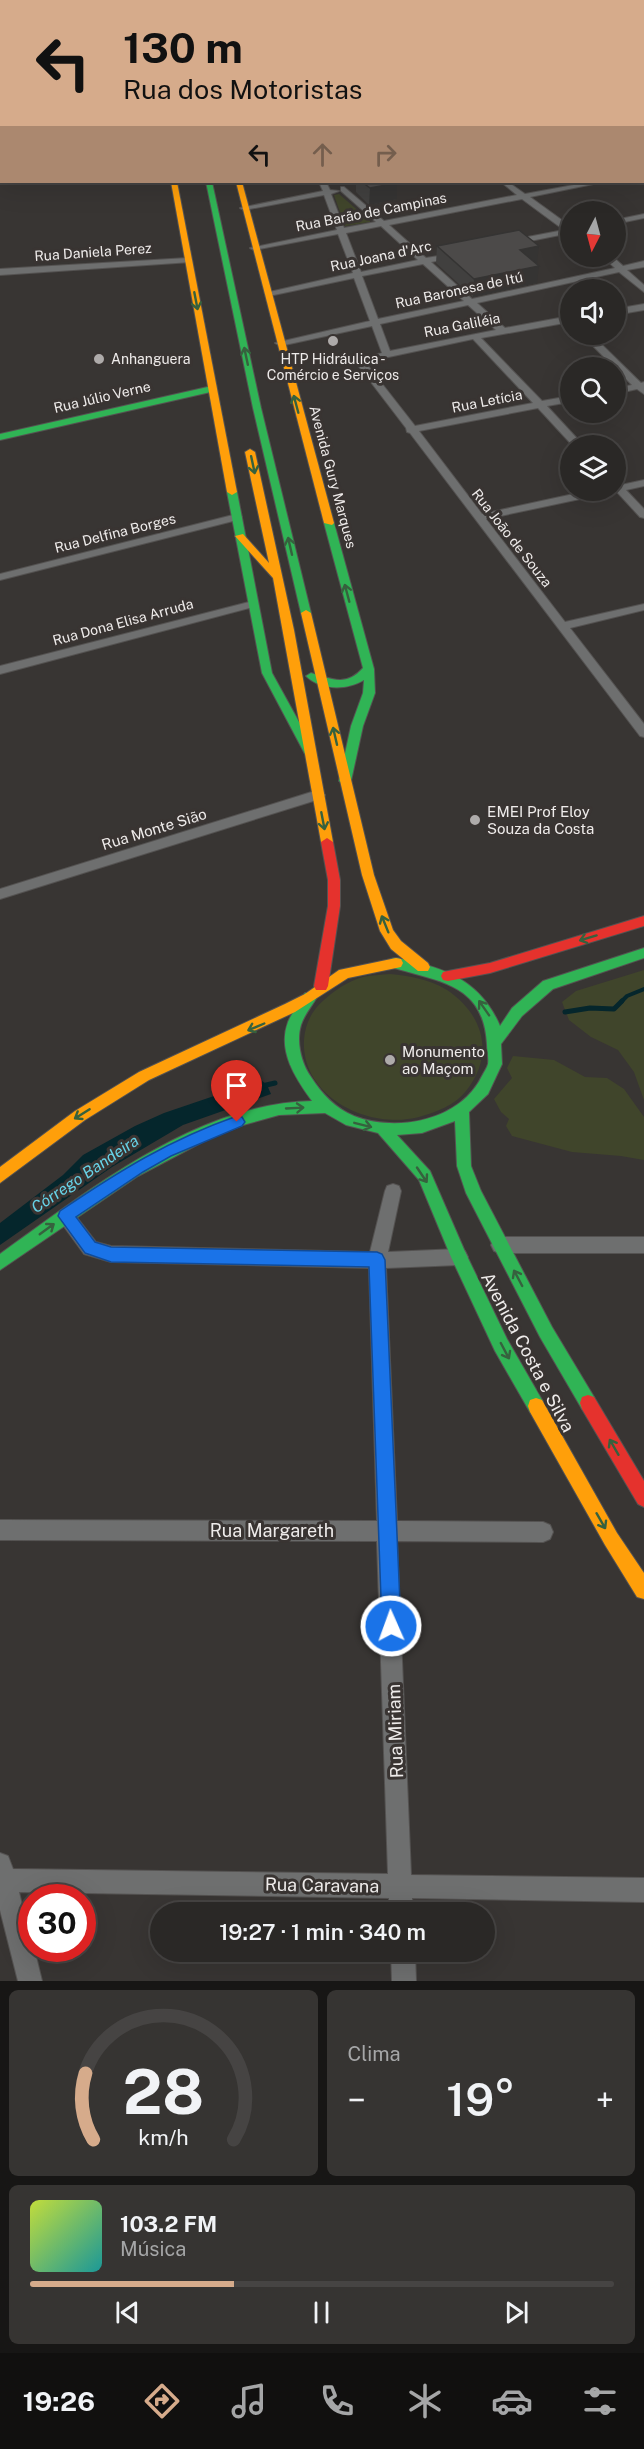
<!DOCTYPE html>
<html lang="pt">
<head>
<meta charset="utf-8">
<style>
	body { margin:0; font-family:"Public Sans",sans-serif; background:#363432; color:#f1f3f6; height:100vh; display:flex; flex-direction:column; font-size:22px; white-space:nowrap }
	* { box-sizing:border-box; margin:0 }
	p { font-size:20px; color:#a5a6a7 }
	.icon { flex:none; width:33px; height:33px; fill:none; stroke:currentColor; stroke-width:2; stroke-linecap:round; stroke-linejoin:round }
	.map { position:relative; height:1981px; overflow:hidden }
	.sheet { display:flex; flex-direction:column; gap:9px; padding:9px; background:#171615; flex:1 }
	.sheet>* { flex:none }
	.top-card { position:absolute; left:0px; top:0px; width:645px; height:183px; box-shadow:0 6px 24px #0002,0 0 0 2px #464443; background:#d6ab8b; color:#111; overflow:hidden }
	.needle { width:39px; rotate:186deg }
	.fabs { position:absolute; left:560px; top:201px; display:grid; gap:12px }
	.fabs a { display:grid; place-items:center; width:66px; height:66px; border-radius:50%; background:#2a2826; box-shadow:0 6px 24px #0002,0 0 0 2px #464443; font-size:30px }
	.speed { position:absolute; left:18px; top:1884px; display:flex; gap:12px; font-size:30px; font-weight:700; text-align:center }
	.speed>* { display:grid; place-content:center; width:78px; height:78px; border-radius:50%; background:#2a2826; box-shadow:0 6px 24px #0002,0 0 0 2px #464443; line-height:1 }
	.speed .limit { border:9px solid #d22; background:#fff; color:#111 }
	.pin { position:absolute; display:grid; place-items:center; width:51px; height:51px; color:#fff; margin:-62px -26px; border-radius:50% 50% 50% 0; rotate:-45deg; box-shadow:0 0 6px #0007 }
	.pin .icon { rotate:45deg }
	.me { position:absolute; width:66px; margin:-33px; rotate:358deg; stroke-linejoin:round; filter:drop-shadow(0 0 4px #0008) }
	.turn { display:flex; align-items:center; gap:21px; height:126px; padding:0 24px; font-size:27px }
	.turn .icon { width:78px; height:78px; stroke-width:2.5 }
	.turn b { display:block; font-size:42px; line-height:51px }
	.lanes { display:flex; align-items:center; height:57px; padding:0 24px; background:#0003; justify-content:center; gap:30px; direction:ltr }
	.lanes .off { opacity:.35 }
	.big { font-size:45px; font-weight:600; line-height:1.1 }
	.sheet .widget { flex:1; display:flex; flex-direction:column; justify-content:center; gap:9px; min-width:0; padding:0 21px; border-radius:9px; background:#363432 }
	.sheet .dial { align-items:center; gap:0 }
	.dial svg { height:156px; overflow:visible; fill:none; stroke:#464443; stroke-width:7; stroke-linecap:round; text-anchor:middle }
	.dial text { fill:#f1f3f6; stroke:none }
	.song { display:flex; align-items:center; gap:18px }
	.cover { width:72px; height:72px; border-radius:9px; background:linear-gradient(135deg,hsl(70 70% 55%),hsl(180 70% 35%)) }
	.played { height:6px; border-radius:3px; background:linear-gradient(90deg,#d6ab8b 35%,#464443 35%) }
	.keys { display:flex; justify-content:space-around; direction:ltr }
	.heat { display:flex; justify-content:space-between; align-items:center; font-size:33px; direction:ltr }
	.sheet .tiles { flex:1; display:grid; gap:9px; grid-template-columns:1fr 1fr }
	.widget:last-child { grid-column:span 2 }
	.trip { position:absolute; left:150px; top:1902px; width:345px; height:60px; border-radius:30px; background:#2a2826; box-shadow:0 6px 24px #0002,0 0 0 2px #464443; font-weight:600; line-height:60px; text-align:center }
	.dock { display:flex; height:96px; justify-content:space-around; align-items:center; background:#11100f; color:#a5a6a7 }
	.dock .icon { width:42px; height:42px }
	.dock .current { color:#d6ab8b }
	.dock b { font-size:27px; color:#f1f3f6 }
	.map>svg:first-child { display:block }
</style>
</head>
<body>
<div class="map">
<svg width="644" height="1981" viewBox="0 0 644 1981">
	<rect width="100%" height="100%" fill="#383533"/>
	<!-- green -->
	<g fill="#40452b">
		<path d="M339,194L370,221V222L345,226L334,195Z"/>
		<path d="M644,970V1100L634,1072L618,1050L591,1037L569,1020L562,1002L576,991Z"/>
		<path d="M390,974C409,976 430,979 447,990C484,1015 495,1055 466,1091C454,1106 436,1112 419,1117C369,1130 301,1097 304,1040C305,1024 312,1010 324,1000C335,990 348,981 363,977C372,975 381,975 390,974Z"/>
		<path d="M513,1056L554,1060L585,1077L607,1078L624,1089L644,1117V1160L621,1156L572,1152L512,1136L506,1126L509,1119L501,1112L494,1099L512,1078L507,1068Z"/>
	</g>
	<!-- water -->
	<path fill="#05262c" d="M261,1080L267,1085L271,1094L183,1125L112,1167L0,1245V1223L63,1175L83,1155L135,1126L164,1113Z"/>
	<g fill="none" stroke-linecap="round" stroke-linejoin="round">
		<!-- stream-far1 -->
		<path stroke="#05262c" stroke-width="4" d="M621,1002L627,996L644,989"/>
		<!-- stream -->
		<g stroke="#05262c" stroke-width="5">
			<path d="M565,1012L590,1008L614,1009L622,1001"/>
			<path d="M262,1086L275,1083"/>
		</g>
		<defs>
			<g id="street">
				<path d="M251,0H258L260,2H252Z"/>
				<path d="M329,0H340L325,2Z"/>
				<path d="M488,0H500L484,2Z"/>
				<path d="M525,0H531L533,2H526Z"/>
				<path d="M319,182H326L330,190L339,191L331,194L344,228L376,222L341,191V187H344L384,221L517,195L501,182H508L525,194L590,182H603L530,197L570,226V233L510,245L506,243L507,241L564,230L522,199L389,225L426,258L457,253V257L431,262L472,299L615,268L602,256H612L623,266L644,261V267L627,270L644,285V292L619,272L477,303L505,328L570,316V322L481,338L542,401L570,396V402L547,406L584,446H573L538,408L419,431L482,514L592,490H615V481L621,485L644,480V486L626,490L644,509V518L640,517L617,492H613L486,519L565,622L644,604V610L570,628L644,724V737L640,736L410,433L407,432L406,428L354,360L382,353L372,326L280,346L275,343L370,321L354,278L269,296L265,293L353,273L338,234L254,250L250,248L337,230L324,195L244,210L240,208L323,191ZM381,226L418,260L361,272L346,233ZM423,264L464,301L378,319L362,276ZM468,305L496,330L390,351L380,324ZM473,339L533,403L415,426L365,362Z"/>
				<path d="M644,214V218L615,224V220Z"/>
				<path d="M188,258L192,260L191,262L0,275V269Z"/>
				<path d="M644,304V310L615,315V309Z"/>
				<path d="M581,334H591L641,383L644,382V394L637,389L615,394V388L632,385Z"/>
				<path d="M237,514L242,517L241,519L0,580V574Z"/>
				<path d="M253,601L257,602V606L0,674V666Z"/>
				<path d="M318,790L323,792L325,795L323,798L0,899V889Z"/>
				<path d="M393,1184L399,1186L401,1191L388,1252L459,1249L465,1251L468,1257L465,1263L459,1265L386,1268L397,1521L543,1522L550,1525L553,1532L550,1539L543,1542L397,1541L411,1875L644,1878V1902L412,1898L413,1912H389V1898L19,1892L32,1948H34L42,1981H18L0,1910V1853L8,1856L13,1869L388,1874L377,1541L0,1540V1520L377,1521L369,1268L111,1262L84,1254L60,1221L57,1216L60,1211L66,1208L72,1211L96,1242L111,1246L370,1252L385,1191L387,1186Z"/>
				<path d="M500,1237H644V1253H500L494,1251L491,1245L494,1239Z"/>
				<path d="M391,1952H415L416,1981H392Z"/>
			</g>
			<g id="fast">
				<rect x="0" y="32" width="2" height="4"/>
				<path d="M206,182H212L261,408L311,613L306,616L301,613L253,408Z"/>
				<path d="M212,386L216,389L215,391L0,440V434Z"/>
				<path d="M232,489L237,492L272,673L315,751L313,754H305L262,673L227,492Z"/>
				<path d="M329,520L334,523L374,669L375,693L363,726L351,781L345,785L339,781L351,726L363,693L364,680C346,691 320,690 306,676L311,673C332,679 346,687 363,668L324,523Z"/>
				<path d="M644,948V958L553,989L522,1016L501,1044L502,1064L488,1094L469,1112L471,1166L481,1191L552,1327L594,1397L596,1403L594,1409L588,1411L582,1409L540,1337L466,1193L457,1166L455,1121L422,1133L397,1135L430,1171L466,1254L507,1339L542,1400L544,1406L542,1412L536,1414L530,1412L495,1351L451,1257L419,1180L378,1133L346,1125L325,1113L279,1115L243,1125L210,1138L138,1176L0,1270V1254C89,1190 198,1103 312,1101C296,1079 277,1051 288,1022C292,1012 300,1003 305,993H315L317,997C312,1006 304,1015 301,1025C296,1041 301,1063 311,1077C322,1094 335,1108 354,1116C398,1133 461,1120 482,1076C484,1072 487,1068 488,1064C489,1058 487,1051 487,1045C484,983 439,982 391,967L389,963L391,959L396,958C443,967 480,979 500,1026L512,1008L543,981Z"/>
			</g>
			<g id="slow">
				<path d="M137,0H143V2H138Z"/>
				<path d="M164,0H170V2H165Z"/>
				<rect x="189" y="0" width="6" height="2"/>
				<path d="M171,182H177L237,492L232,495L227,492Z"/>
				<path d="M236,182H242L334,523L332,525L324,523Z"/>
				<path d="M250,449L255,452L294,630L333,842L327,846L321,842L273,578L235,536L243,534L269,563L245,452Z"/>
				<path d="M306,610L311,613L374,875L393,930L401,941L428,963L430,967L428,971H418L391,949L380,931L362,875L301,613Z"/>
				<path d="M396,958L401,959L403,963L401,967L348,978L295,1012L149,1080L85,1120L0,1183V1167L75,1111L139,1072L285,1004L305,994L339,970Z"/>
				<path d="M536,1398L542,1400L617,1533L644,1573V1599L637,1597L605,1545L530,1412L528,1406L530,1400Z"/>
			</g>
			<g id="jam">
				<path d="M327,838L333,842L340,880V906L328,986L326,990H316L314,986L328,906V880L321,842Z"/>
				<path d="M644,916V926L490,973L448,981L443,980L441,976L443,972L448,971L490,963Z"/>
				<path d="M588,1395L594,1397L644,1481V1507L638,1504L582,1409L580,1403L582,1397Z"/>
			</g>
		</defs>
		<!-- street casing -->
		<use href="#street" stroke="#545251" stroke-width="2"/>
		<!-- fast casing -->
		<use href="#fast" stroke="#545251" stroke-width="2"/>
		<!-- slow casing -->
		<use href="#slow" stroke="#545251" stroke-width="2"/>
		<!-- jam casing -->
		<use href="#jam" stroke="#545251" stroke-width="2"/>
		<!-- street -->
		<use href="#street" fill="#6e6f6f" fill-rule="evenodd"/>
		<!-- fast -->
		<use href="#fast" fill="#30b455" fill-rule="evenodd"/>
		<!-- slow -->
		<use href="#slow" fill="#ff9f0a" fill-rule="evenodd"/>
		<!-- jam -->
		<use href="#jam" fill="#e5322d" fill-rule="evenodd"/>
	</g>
	<!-- wall -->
	<g fill="#41403f">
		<path d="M356,182H395L397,183V199L369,205L356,192Z"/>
		<path d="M437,246L537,263V283L473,297L436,263Z"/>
	</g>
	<!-- shaded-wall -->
	<g fill="#353433">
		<path d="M397,183V199L369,205L370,188Z"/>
		<path d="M539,246L537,263L518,267L520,250Z"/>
		<path d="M539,266L537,283L473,297L474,279Z"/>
	</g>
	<!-- building -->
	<g fill="#4c4a49" stroke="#353433" stroke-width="1.5">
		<path d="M2,54V67L0,63V56Z"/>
		<path d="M362,182H395L397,183L370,188Z"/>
		<path d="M519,230L539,246L520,250L539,266L474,279L437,246Z"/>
	</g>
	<!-- one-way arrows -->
	<defs><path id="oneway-shaft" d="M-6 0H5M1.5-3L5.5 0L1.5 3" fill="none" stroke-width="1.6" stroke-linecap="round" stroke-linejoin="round" transform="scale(1.5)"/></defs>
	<g stroke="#36613e">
		<use href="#oneway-shaft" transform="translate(196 301) rotate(79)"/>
		<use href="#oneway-shaft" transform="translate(246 356) rotate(-102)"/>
		<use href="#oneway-shaft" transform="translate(296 404) rotate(-105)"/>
		<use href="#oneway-shaft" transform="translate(253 465) rotate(78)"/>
		<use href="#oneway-shaft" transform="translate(290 546) rotate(-103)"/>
		<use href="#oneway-shaft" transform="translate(347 593) rotate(-105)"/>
		<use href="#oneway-shaft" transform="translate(335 736) rotate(-103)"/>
		<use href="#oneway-shaft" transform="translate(323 821) rotate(79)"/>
		<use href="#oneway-shaft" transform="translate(385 924) rotate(-112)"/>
		<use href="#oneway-shaft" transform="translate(588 938) rotate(163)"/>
		<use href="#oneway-shaft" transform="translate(484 1008) rotate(-125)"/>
		<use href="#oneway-shaft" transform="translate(256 1027) rotate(157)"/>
		<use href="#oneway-shaft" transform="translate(295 1108) rotate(-3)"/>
		<use href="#oneway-shaft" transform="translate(82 1114) rotate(148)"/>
		<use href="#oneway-shaft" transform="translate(363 1125) rotate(14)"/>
		<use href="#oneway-shaft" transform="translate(422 1175) rotate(56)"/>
		<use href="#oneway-shaft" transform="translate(47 1229) rotate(-36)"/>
		<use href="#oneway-shaft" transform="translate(518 1278) rotate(-118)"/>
		<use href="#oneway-shaft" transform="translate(505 1351) rotate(62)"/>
		<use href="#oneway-shaft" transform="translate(614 1447) rotate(-120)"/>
		<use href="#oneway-shaft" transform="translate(601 1521) rotate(60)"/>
	</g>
	<!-- route -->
	<path fill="#1a73e8" stroke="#114b97" stroke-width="1.5" d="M237,1116L242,1117L245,1122L242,1126L171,1156L143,1172L76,1217L95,1242L111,1247L377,1252L382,1254L385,1260L401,1626L398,1632L391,1635L385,1632L382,1626L369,1267L111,1262L85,1253L58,1216L60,1211C119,1171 169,1140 237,1116Z"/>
	<!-- markers -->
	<g fill="#aeabaa" stroke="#393432" stroke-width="2">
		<circle cx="333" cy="341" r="6"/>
		<circle cx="99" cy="359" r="6"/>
		<circle cx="475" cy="820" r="6"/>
		<circle cx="390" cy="1060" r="6"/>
	</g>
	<g text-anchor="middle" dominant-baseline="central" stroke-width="6" stroke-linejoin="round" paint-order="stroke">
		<!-- far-street labels -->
		<g font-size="14" fill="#eeebea" stroke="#393432">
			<text transform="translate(371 212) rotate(-11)">Rua Barão de Campinas</text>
			<text transform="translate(93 252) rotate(-4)">Rua Daniela Perez</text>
			<text transform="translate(381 256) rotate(-12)">Rua Joana d'Arc</text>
			<text transform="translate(459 290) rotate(-12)">Rua Baronesa de Itú</text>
			<text transform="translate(462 325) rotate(-11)">Rua Galiléia</text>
			<text transform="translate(102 397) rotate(-13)">Rua Júlio Verne</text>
			<text transform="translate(487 401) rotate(-11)">Rua Letícia</text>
			<text transform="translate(333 477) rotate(75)">Avenida Gury Marques</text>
			<text transform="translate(115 533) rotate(-14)">Rua Delfina Borges</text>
			<text transform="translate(512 538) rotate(52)">Rua João de Souza</text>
			<text transform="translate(123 622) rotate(-15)">Rua Dona Elisa Arruda</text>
		</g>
		<!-- far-poi labels -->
		<g font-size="14" fill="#eeebea" stroke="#393432" text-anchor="start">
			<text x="111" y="359">Anhanguera</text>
			<text x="333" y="359" text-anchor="middle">HTP Hidráulica -<tspan x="333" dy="16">Comércio e Serviços</tspan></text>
		</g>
		<!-- poi labels -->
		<g font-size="15" fill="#eeebea" stroke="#393432" text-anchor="start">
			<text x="487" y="811">EMEI Prof Eloy<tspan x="487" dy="17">Souza da Costa</tspan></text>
			<text x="402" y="1051">Monumento<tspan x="402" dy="17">ao Maçom</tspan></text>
		</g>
		<!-- street labels -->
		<g font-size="15" fill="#eeebea" stroke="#393432">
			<text transform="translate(154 829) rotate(-17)">Rua Monte Sião</text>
		</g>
		<!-- water labels -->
		<g font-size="16" font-style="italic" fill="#67d3e8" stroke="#393432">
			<text transform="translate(85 1174) rotate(-34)">Córrego Bandeira</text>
		</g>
		<!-- near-street labels -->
		<g font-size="18" fill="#eeebea" stroke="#393432">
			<text transform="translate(528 1352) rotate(62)">Avenida Costa e Silva</text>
			<text x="272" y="1530">Rua Margareth</text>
			<text transform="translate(395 1731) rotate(-92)">Rua Miriam</text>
			<text transform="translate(322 1885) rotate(1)">Rua Caravana</text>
		</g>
	</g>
</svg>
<div class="fabs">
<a><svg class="needle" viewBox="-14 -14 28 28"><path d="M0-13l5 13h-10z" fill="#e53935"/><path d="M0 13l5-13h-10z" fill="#a5a6a7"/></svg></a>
<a><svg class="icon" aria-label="sound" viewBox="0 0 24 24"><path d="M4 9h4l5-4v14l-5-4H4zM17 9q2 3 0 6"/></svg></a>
<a><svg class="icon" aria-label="search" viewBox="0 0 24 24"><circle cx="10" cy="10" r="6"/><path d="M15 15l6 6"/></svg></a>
<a><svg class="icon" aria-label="layers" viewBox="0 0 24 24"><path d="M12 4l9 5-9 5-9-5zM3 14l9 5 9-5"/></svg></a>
</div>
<div class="speed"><div class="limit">30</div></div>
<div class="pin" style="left:237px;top:1122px;background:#d93025"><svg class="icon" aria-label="arrive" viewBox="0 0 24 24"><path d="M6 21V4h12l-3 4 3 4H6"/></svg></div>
<svg class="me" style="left:391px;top:1626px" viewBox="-20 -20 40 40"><circle r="17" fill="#1a73e8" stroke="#fff" stroke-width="3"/><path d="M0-11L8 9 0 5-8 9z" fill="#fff"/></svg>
<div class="trip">19:27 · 1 min · 340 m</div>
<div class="top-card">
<div class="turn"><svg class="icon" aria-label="left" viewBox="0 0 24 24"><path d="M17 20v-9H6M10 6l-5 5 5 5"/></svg><div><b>130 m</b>Rua dos Motoristas</div></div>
<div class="lanes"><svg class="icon" aria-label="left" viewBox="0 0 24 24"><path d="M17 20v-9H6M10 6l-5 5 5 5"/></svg><svg class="icon off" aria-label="ahead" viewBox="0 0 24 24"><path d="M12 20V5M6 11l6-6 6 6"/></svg><svg class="icon off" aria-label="right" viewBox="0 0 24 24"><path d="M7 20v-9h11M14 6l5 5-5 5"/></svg></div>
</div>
</div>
<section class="sheet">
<div class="tiles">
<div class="widget dial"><svg viewBox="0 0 100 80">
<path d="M14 69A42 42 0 1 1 86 69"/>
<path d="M14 69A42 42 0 0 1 10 35" stroke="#d6ab8b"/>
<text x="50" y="56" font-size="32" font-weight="700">28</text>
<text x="50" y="72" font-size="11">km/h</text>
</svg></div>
<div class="widget"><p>Clima</p>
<div class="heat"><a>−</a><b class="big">19°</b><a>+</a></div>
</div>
<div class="widget">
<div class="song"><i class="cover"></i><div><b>103.2 FM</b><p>Música</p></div></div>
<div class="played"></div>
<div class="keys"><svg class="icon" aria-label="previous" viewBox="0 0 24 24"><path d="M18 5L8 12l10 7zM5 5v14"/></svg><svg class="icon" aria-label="pause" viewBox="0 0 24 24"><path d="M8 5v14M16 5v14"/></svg><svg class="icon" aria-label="next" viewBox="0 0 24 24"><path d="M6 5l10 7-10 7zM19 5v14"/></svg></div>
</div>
</div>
</section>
<nav class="dock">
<b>19:26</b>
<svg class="icon current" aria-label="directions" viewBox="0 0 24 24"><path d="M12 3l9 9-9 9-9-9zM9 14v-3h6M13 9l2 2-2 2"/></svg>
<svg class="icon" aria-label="music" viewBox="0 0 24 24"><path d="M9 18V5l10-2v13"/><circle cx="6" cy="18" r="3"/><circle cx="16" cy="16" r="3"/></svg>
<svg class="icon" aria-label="phone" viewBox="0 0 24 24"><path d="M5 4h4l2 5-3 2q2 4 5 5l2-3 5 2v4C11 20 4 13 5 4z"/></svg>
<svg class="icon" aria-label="climate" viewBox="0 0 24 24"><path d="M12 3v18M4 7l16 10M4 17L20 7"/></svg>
<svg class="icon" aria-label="car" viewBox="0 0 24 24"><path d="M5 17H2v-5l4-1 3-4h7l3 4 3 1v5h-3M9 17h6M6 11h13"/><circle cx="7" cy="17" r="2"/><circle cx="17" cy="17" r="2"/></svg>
<svg class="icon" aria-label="filters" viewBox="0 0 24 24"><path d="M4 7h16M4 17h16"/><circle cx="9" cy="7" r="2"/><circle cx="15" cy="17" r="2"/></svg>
</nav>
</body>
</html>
